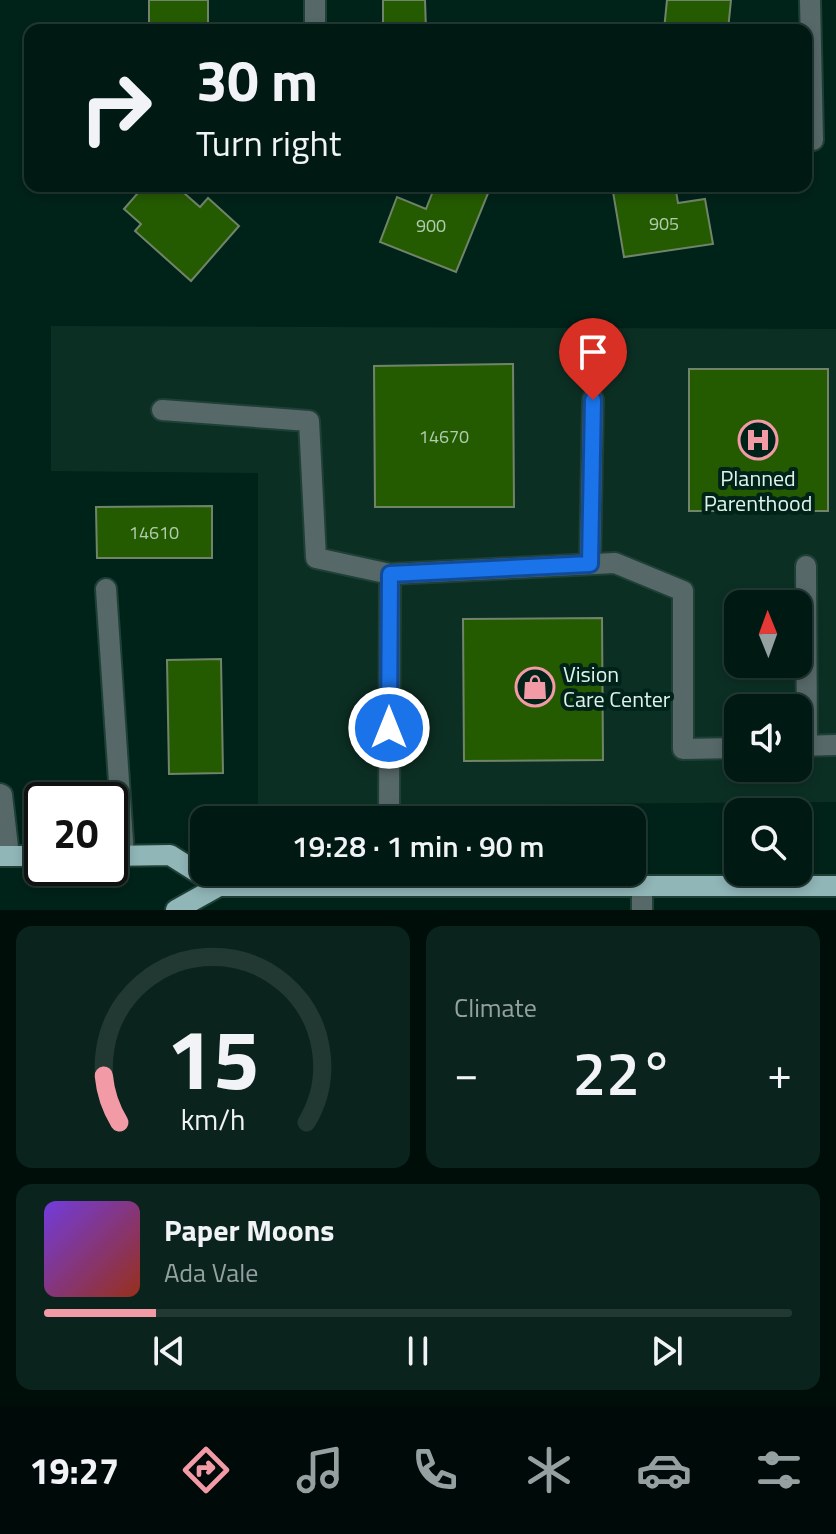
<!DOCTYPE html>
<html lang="en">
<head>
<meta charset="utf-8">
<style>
	body { margin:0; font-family:"Titillium Web",sans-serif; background:#0a231c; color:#f1f3f6; height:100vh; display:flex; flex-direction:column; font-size:30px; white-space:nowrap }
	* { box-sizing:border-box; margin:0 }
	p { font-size:26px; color:#95a1a0 }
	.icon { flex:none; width:44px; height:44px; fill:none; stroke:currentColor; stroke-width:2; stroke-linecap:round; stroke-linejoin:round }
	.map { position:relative; height:910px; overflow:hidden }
	.drawer { display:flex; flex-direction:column; gap:16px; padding:16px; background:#000e0a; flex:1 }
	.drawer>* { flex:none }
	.guide { position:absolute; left:24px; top:24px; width:788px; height:168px; border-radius:16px; box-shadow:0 4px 12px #0003,0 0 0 2px #223833; background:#001a13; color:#f1f3f6; overflow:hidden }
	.needle { width:52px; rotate:359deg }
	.tools { position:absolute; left:724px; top:590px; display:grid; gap:16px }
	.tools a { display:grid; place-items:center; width:88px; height:88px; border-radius:16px; background:#001a13; box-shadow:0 4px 12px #0003,0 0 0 2px #223833; font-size:40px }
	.speed { position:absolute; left:24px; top:782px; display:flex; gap:16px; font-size:40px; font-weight:700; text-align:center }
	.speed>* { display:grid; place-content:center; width:104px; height:104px; border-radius:50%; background:#001a13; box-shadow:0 4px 12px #0003,0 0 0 2px #223833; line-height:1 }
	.speed .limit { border:4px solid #111; border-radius:12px; background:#fff; color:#111 }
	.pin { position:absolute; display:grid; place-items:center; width:68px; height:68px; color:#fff; margin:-82px -34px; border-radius:50% 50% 50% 0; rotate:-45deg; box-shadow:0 0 8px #0007 }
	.pin .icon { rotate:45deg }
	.me { position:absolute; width:88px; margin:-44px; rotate:0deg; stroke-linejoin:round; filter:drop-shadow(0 0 6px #0008) }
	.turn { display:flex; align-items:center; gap:28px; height:168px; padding:0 40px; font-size:36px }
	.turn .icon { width:104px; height:104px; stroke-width:2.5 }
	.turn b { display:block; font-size:56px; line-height:68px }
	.big { font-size:60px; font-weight:600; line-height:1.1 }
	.drawer .card { flex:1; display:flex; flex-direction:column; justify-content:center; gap:12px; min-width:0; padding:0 28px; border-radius:16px; background:#0a231c }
	.drawer .dial { align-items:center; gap:0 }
	.dial svg { height:208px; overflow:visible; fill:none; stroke:#223833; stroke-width:7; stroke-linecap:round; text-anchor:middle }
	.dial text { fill:#f1f3f6; stroke:none }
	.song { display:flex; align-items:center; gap:24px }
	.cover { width:96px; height:96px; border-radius:12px; background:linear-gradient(135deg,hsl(260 70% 55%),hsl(10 70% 35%)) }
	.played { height:8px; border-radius:4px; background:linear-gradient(90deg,#f39aa7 15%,#223833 15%) }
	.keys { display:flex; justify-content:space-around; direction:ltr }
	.heat { display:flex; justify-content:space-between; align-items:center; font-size:44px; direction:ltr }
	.drawer .tiles { flex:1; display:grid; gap:16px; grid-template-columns:1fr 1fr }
	.card:last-child { grid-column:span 2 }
	.trip { position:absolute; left:190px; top:806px; width:456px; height:80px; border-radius:16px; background:#001a13; box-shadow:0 4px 12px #0003,0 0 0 2px #223833; font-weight:600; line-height:80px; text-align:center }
	.menu { display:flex; height:128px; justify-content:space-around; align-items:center; background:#000a08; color:#95a1a0 }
	.menu .icon { width:56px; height:56px }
	.menu .current { color:#f39aa7 }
	.menu b { font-size:36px; color:#f1f3f6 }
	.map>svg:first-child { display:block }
</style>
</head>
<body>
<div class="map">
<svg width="836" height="910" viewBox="0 0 836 910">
	<rect width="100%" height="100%" fill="#002319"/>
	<!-- built -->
	<path fill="#0c2f24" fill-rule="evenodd" d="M51,326L836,329V802L258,806V473L51,471ZM738,604H798V664H738ZM738,708H798V768H738Z"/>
	<!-- building -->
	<g fill="#255b00" stroke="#718469" stroke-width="2">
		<rect x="149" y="0" width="59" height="30"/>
		<path d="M383,0H425L426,30H383Z"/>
		<path d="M667,0H731L728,30H664Z"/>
		<path d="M144,186H176L200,207L208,198L239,226L191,281L135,231L141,224L124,209Z"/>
		<path d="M435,186H491L456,272L380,242L397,197L426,209Z"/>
		<path d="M612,186H668L669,192L676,191L678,203L705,199L713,244L624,257Z"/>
		<path d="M513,364L514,507H375L374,366Z"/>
		<rect x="689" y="369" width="139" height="142"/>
		<path d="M212,506V558H97L96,507Z"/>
		<path d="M602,618L603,760L464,761L463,619Z"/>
		<path d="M221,659L223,773L169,774L167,660Z"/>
	</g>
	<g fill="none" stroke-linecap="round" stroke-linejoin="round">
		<defs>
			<g id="minor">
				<path d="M315,0V30"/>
				<path d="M810,0L813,140"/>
				<path d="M162,410L309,421L316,558L390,574L615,563L683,591V749L738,748"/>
				<path d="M590,564L593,400"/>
				<path d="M806,566L807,746"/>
				<path d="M106,589L124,856"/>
				<path d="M798,746L836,745"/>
				<path d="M0,794L2,795L9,856"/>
				<path d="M389,820L390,574"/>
				<path d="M642,885V910"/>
			</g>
			<g id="major">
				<path d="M0,856H42"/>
				<path d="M110,856L170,855L219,886"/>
				<path d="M176,910L219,886H836"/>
			</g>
		</defs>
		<!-- minor casing -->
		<use href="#minor" stroke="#1f4036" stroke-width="24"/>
		<!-- major casing -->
		<use href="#major" stroke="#1f4036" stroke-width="24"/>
		<!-- minor -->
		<use href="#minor" stroke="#576869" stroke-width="20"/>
		<!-- major -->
		<use href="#major" stroke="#91b6b8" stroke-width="20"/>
	</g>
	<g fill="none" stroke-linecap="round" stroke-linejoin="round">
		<defs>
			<path id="route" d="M389,728L390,574L590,564L593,400"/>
		</defs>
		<!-- route casing -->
		<use href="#route" stroke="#114b97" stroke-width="20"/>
		<!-- route -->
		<use href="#route" stroke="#1a73e8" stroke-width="14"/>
	</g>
	<!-- icons -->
	<defs>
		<symbol id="hospital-ring" viewBox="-11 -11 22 22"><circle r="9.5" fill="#002319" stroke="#f39aa7" stroke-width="1.5"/><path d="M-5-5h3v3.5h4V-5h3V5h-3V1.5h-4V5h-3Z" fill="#f39aa7"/></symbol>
		<symbol id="shop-ring" viewBox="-11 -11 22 22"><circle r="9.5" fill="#002319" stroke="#f39aa7" stroke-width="1.5"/><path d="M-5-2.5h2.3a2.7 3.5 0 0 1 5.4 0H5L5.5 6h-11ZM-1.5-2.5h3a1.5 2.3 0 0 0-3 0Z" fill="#f39aa7"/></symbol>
	</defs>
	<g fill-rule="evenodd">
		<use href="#hospital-ring" x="736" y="418" width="44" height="44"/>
		<use href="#shop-ring" x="513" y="665" width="44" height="44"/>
	</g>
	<g text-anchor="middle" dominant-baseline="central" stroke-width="8" stroke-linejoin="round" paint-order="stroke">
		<!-- number labels -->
		<g font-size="18" fill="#b1cdb0">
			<text x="664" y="223">905</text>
			<text x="431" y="225">900</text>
			<text x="444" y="436">14670</text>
			<text x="154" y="532">14610</text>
		</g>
		<!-- poi labels -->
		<g font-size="22" fill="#e0f3eb" stroke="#002319">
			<text x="758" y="478">Planned<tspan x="758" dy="25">Parenthood</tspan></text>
			<text x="563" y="674" text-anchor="start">Vision<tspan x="563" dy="25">Care Center</tspan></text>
		</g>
	</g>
</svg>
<div class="tools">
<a><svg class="needle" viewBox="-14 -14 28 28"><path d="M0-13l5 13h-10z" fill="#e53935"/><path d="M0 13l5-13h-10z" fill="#95a1a0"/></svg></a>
<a><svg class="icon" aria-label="sound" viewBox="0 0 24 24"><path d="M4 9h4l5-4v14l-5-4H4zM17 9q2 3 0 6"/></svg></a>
<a><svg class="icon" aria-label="search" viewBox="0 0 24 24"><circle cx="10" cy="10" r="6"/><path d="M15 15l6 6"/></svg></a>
</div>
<div class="speed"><div class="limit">20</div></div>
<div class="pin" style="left:593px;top:400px;background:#d93025"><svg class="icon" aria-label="arrive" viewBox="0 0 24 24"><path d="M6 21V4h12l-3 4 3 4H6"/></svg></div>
<svg class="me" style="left:389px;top:728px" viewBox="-20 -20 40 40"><circle r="17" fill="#1a73e8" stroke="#fff" stroke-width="3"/><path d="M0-11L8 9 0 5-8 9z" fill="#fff"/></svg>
<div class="trip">19:28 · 1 min · 90 m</div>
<div class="guide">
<div class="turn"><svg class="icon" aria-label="right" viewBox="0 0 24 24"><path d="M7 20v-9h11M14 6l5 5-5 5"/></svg><div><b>30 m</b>Turn right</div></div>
</div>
</div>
<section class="drawer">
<div class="tiles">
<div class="card dial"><svg viewBox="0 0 100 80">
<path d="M14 69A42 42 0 1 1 86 69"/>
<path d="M14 69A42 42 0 0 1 8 51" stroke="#f39aa7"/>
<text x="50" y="56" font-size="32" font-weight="700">15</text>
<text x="50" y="72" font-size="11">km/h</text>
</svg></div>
<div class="card"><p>Climate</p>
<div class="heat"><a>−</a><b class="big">22°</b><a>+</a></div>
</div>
<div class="card">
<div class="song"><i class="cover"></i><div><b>Paper Moons</b><p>Ada Vale</p></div></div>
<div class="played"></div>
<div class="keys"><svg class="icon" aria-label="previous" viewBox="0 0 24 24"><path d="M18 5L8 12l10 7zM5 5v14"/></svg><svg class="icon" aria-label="pause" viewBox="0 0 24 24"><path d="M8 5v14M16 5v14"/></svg><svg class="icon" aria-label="next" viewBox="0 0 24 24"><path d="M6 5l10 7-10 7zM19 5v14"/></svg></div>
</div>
</div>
</section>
<nav class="menu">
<b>19:27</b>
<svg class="icon current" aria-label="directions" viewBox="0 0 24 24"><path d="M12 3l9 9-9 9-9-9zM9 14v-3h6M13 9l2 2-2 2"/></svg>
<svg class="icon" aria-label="music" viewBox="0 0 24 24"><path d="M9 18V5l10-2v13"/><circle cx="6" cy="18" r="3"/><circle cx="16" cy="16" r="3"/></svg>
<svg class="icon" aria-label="phone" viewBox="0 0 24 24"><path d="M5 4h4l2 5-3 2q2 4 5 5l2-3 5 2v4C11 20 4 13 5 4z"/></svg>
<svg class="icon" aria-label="climate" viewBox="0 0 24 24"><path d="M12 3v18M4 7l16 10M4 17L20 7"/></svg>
<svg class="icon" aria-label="car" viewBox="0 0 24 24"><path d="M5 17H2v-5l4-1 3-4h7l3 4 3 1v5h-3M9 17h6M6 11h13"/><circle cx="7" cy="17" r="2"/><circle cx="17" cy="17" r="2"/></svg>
<svg class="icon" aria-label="filters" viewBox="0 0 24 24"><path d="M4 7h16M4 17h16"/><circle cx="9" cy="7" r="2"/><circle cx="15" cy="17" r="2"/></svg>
</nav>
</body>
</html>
